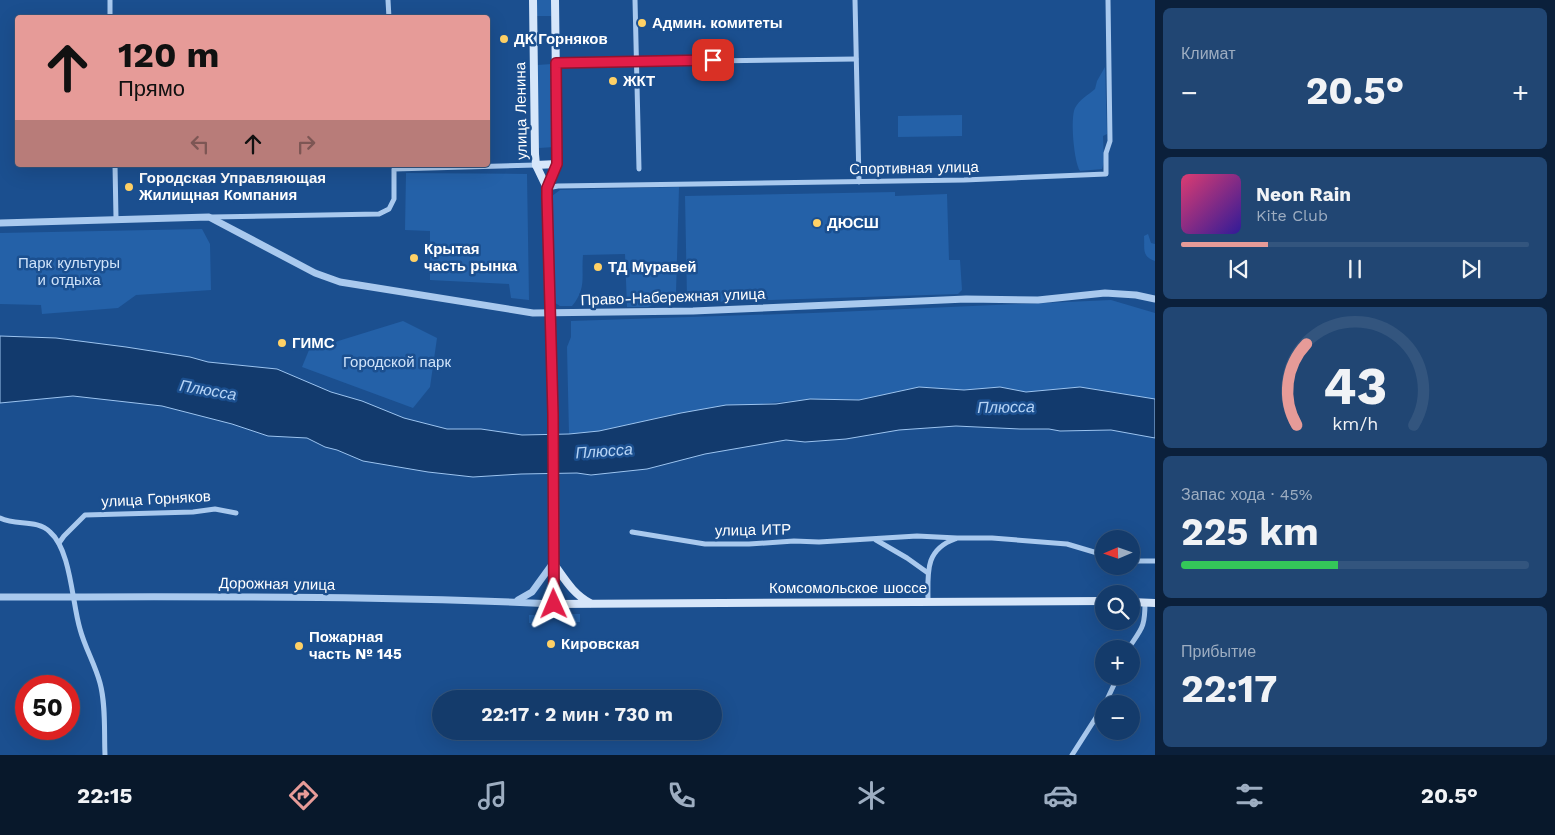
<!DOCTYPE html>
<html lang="ru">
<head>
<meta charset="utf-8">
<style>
	body { margin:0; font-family:"Work Sans",sans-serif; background:#214673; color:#f1f3f6; height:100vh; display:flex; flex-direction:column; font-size:19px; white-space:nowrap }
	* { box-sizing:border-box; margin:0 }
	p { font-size:16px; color:#9dadc1 }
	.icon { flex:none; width:28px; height:28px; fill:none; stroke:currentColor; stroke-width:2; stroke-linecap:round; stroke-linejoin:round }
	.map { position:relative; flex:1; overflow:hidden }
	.details { display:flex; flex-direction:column; gap:8px; padding:8px; background:#0b203b; width:400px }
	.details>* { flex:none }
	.guide { position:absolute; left:15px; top:15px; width:475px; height:152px; border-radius:5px; box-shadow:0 5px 20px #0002,0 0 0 1px #33557e; background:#e69b98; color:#111; overflow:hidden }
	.needle { width:32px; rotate:268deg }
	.tools { position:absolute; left:1095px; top:530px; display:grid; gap:10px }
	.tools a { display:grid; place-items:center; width:45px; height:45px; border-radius:50%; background:#143b6b; box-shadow:0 5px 20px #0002,0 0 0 1px #33557e; font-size:25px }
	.speed { position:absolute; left:15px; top:675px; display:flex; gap:10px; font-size:25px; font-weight:700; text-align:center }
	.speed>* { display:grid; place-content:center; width:65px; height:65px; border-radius:50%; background:#143b6b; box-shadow:0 5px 20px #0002,0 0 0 1px #33557e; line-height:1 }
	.speed .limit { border:8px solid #d22; background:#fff; color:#111 }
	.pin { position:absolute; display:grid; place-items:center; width:42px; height:42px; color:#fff; margin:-21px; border-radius:10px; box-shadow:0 2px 8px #0006 }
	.me { position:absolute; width:55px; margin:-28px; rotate:359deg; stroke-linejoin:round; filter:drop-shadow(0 0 4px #0008) }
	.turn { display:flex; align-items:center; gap:18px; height:105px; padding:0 20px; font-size:22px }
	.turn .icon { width:65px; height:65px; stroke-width:2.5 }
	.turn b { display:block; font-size:35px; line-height:42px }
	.lanes { display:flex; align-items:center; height:48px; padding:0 20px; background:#0003; justify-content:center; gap:25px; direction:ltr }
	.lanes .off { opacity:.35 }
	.big { font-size:38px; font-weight:700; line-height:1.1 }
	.details .widget { flex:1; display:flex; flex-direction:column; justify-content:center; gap:8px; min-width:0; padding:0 18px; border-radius:8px; background:#214673 }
	.details .dial { align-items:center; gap:0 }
	.dial svg { height:130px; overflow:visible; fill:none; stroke:#33557e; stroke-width:7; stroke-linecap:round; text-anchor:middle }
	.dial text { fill:#f1f3f6; stroke:none }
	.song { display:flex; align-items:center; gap:15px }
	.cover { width:60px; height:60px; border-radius:8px; background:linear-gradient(135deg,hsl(340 70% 55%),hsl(250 70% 35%)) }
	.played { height:5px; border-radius:2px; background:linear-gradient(90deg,#e69b98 25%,#33557e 25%) }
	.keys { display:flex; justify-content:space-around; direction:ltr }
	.heat { display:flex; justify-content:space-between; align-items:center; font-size:28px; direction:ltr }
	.charge { height:8px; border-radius:4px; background:linear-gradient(90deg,#34c759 45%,#33557e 0) }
	.trip { position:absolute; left:432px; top:690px; width:290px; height:50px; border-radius:25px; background:#143b6b; box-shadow:0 5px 20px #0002,0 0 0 1px #33557e; font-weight:700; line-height:50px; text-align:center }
	.tabs { display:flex; height:80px; justify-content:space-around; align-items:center; background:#08182b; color:#9dadc1 }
	.tabs .icon { width:35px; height:35px }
	.tabs .current { color:#e69b98 }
	.tabs b { font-size:22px; color:#f1f3f6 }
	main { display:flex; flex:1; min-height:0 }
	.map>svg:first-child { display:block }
</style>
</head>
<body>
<main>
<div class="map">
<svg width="1155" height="755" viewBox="0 0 1155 755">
	<rect width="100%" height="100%" fill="#1b4f8f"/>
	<!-- green -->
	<g fill="#2461a8">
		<rect x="536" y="0" width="15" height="16"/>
		<path d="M552,64L554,147L539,148L537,65Z"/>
		<path d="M1105,67L1107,134L1103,136L1104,162L1102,169L1080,171C1074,162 1070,118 1075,108C1079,100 1088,95 1095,89L1097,81Z"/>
		<path d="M962,115V136L898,137V116Z"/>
		<path d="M406,173L527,174L529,300L511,298L509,284L430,280V231L405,230Z"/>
		<path d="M679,187L676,293L648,307H627L625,254L583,255C581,276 587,288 572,306H560L555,303L552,196L560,190Z"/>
		<path d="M895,192V196L947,194L949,260H960L962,290L958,294L712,302V298H687L685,196Z"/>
		<path d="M202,229L210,244L211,290L136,295L118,308L42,314L41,305L0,304V233Z"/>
		<path d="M1148,234L1151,243L1155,244V261C1141,256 1145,249 1144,236Z"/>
		<path d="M1111,300L1155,313V399L1080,387L1026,392L1000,387L964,390L919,387L859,400L810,399L701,410L681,413L599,431L569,434L567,347L571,337V321L813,313Z"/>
		<path d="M403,321L437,338L430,387L413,408L302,367L309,350Z"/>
		<rect x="563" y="614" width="17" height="8"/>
		<rect x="529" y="615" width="16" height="8"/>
	</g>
	<!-- water -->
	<path fill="#123a6d" stroke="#9cc4f0" d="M0,336L56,338L126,347L190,357L208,362L277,369L331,392L362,401L404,418L447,429H481L522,435L569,434L599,431L681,413L726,405L776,404L810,399L859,400L919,387L964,390L1000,387L1026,392L1080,387L1155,399V438L1111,430L1060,431L1049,429H1020L956,426L899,430L846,439L805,442L786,440L705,454L647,469L591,475L577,473L521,474L473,477L428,472L363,461L337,450L325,447L307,438L268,436L232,424L162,406L73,396L0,403Z"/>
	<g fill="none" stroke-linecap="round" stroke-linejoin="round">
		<!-- minor -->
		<g stroke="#a9c9ee" stroke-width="5">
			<path d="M110,0V18"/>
			<path d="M388,0L389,18"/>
			<path d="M635,0L639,169"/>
			<path d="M855,0L859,182"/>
			<path d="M556,63L856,59"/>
			<path d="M115,165L116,218"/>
			<path d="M547,188L558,186L964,180L1106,174V153L1110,141L1108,0"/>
			<path d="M212,217L379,214L389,209L394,199V169L536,165"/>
			<path d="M0,518C16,526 37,519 50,532C71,550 72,603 80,629C85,648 95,664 100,683C106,705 104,732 105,755"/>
			<path d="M632,532L705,544H749L794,541L819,542L917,536L957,538H992L1067,544L1104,555"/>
			<path d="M876,540L907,558L928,573"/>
			<path d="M59,543L64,536L85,515L193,512L215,509L236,513"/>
			<path d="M1131,561H1155"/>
			<path d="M928,601C928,574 924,550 955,539"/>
			<path d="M1128,649C1142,628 1145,628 1145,602"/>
			<path d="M1105,704L1118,676"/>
			<path d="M1072,755L1104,705"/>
		</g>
		<!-- tertiary -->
		<g stroke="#a9c9ee" stroke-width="7">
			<path d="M0,223L209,217L315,273L340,282L533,313L693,311L966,299L1038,300L1105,293L1136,295L1155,299"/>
			<path d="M0,597C184,597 369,595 554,604"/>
			<path d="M518,600L532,592L553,563"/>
		</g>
		<!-- secondary -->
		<g stroke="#d6e6fa" stroke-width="8">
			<path d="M533,0L535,154L536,165L547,188"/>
			<path d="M555,0L557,164L547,188V197L553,414L554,604L1104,601"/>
			<path d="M536,165L557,164"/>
			<path d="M553,563C565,579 572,593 590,603"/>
			<path d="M1131,602L1155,603"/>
		</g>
	</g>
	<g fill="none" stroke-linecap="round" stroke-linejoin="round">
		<defs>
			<path id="route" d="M554,604L553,414L547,197V188L557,164L556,63L713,60"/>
		</defs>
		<!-- route casing -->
		<use href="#route" stroke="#92132f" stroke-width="12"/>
		<!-- route -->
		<use href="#route" stroke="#e11d48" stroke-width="9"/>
	</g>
	<!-- markers -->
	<g fill="#ffd166" stroke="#1b4f8f" stroke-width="2">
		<circle cx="642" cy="23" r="5"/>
		<circle cx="504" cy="39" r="5"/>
		<circle cx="613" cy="81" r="5"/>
		<circle cx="129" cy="187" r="5"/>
		<circle cx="817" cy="223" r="5"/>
		<circle cx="414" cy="258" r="5"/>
		<circle cx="598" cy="267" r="5"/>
		<circle cx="282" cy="343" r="5"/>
		<circle cx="551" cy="644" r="5"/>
		<circle cx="299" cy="646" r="5"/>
	</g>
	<g text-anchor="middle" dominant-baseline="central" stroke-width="5" stroke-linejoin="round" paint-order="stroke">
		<!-- poi labels -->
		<g font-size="15" font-weight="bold" fill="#fff" stroke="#1b4f8f" text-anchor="start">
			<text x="652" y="23">Админ. комитеты</text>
			<text x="514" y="39">ДК Горняков</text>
			<text x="623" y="81">ЖКТ</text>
			<text x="139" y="178">Городская Управляющая<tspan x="139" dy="17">Жилищная Компания</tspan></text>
			<text x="827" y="223">ДЮСШ</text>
			<text x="424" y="249">Крытая<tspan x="424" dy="17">часть рынка</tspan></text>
			<text x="608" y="267">ТД Муравей</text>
			<text x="292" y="343">ГИМС</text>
			<text x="309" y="637">Пожарная<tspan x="309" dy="17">часть № 145</tspan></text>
			<text x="561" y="644">Кировская</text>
		</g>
		<!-- street labels -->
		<g font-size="15" fill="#fff" stroke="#1b4f8f">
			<text transform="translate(521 111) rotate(-91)">улица Ленина</text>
			<text transform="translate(914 168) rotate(-1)">Спортивная улица</text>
			<text transform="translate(673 297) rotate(-2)">Право-Набережная улица</text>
			<text transform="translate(156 499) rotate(-3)">улица Горняков</text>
			<text transform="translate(753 530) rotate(-1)">улица ИТР</text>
			<text transform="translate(277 584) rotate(1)">Дорожная улица</text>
			<text x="848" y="588">Комсомольское шоссе</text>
		</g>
		<!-- park labels -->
		<g font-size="15" fill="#cfe3fa" stroke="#1b4f8f">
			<text x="69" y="263">Парк культуры<tspan x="69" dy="17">и отдыха</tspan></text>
			<text x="397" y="362">Городской парк</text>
		</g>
		<!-- water labels -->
		<g font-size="16" font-style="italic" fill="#b5d3f5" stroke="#1b4f8f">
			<text transform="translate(208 390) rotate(10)">Плюсса</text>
			<text transform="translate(1006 407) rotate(-1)">Плюсса</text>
			<text transform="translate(604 451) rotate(-4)">Плюсса</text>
		</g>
	</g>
</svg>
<div class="tools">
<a><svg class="needle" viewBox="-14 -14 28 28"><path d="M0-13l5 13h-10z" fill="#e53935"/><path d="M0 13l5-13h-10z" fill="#9dadc1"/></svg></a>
<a><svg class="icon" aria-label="search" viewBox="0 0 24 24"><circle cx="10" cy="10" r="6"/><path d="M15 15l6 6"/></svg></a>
<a>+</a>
<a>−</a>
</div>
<div class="speed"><div class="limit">50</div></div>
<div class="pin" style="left:713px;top:60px;background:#d93025"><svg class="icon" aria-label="arrive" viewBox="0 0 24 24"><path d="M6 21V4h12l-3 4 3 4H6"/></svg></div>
<svg class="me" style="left:554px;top:604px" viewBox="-20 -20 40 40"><path d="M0-17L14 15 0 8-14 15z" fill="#e11d48" stroke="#fff" stroke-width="4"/></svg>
<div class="trip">22:17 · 2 мин · 730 m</div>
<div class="guide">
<div class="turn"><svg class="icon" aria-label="ahead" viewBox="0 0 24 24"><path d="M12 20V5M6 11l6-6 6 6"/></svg><div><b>120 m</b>Прямо</div></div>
<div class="lanes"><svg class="icon off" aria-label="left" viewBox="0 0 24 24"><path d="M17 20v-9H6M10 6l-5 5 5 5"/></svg><svg class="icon" aria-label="ahead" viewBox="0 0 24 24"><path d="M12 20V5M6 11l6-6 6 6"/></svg><svg class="icon off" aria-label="right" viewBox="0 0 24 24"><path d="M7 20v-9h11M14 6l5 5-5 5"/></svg></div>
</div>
</div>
<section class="details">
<div class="widget"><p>Климат</p>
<div class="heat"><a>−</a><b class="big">20.5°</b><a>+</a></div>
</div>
<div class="widget">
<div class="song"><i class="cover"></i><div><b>Neon Rain</b><p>Kite Club</p></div></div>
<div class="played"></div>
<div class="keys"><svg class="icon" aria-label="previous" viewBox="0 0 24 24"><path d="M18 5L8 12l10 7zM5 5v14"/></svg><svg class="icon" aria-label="pause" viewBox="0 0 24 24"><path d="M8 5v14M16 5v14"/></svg><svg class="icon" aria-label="next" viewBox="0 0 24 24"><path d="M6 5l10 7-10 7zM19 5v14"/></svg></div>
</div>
<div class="widget dial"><svg viewBox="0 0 100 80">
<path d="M14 69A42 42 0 1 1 86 69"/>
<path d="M14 69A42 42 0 0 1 20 19" stroke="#e69b98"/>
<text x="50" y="56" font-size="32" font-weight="700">43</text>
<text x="50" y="72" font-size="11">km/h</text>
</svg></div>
<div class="widget"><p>Запас хода · 45%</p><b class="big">225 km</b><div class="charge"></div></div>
<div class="widget"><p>Прибытие</p><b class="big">22:17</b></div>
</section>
</main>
<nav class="tabs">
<b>22:15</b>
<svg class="icon current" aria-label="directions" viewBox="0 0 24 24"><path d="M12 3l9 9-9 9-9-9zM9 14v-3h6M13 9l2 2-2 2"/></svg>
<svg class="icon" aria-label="music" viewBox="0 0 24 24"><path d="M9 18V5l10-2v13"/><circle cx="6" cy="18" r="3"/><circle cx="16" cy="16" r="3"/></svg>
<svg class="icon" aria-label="phone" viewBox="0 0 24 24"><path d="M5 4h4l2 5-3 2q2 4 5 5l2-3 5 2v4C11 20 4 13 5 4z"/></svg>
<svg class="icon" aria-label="climate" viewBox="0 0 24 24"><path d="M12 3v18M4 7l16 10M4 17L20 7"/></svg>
<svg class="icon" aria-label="car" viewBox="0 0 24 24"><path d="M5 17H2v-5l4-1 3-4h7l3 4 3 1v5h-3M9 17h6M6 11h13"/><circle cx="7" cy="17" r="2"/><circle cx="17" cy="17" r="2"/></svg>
<svg class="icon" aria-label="filters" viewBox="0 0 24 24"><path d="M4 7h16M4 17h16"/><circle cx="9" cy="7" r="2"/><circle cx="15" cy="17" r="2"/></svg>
<b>20.5°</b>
</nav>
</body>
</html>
